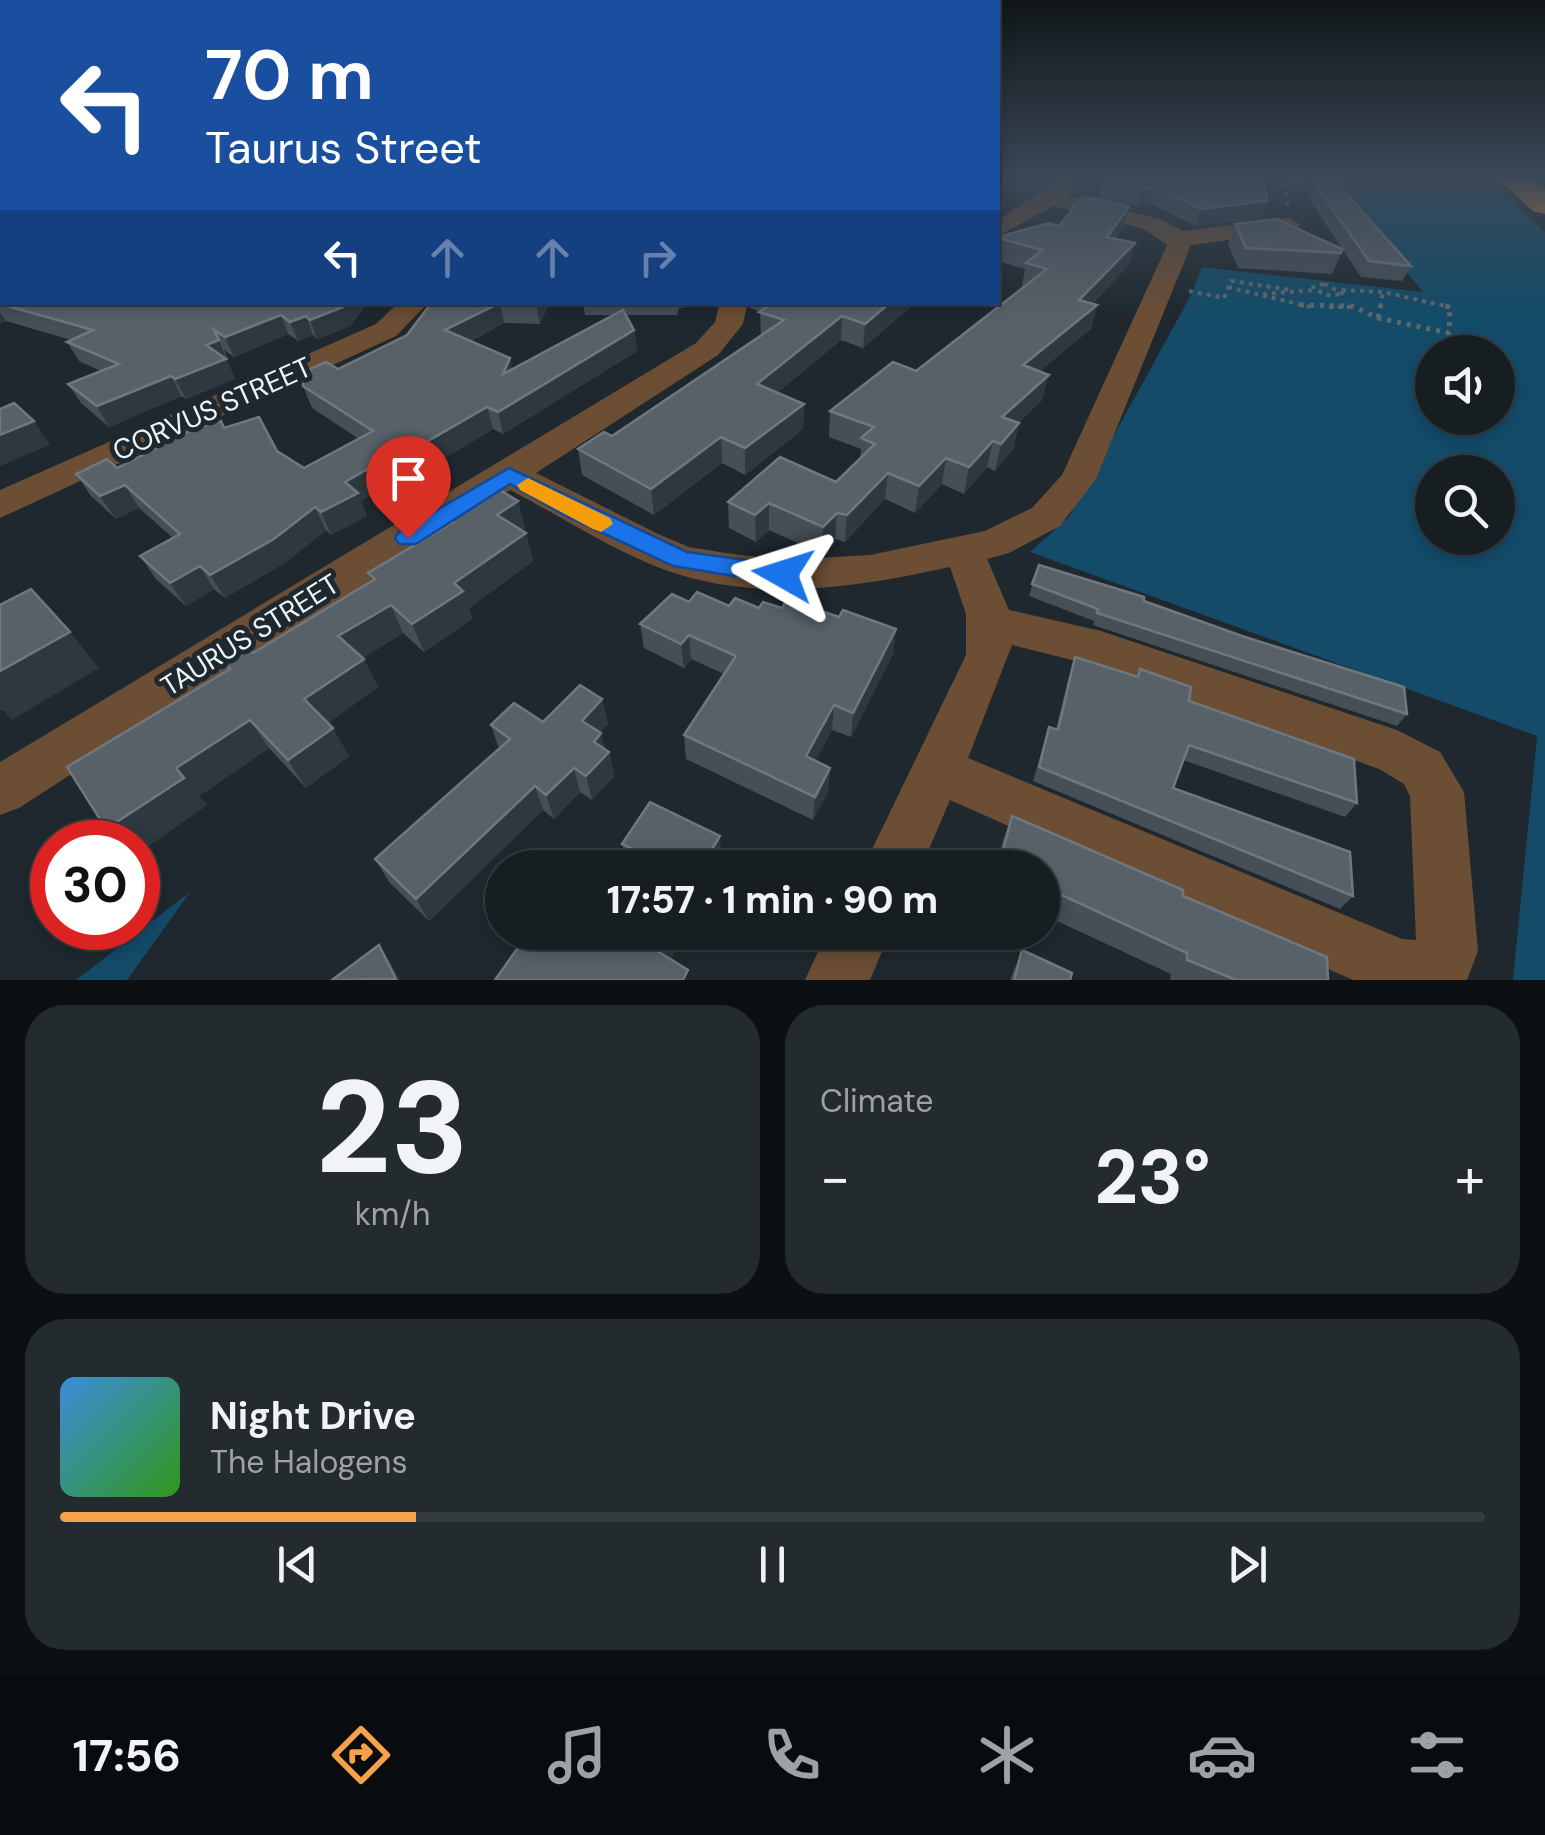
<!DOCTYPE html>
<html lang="en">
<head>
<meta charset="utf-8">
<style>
	body { margin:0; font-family:"DM Sans",sans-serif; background:#232b2f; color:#f1f3f6; height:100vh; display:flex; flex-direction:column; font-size:38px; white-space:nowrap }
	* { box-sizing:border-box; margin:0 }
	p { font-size:32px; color:#9ea2a5 }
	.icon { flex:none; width:55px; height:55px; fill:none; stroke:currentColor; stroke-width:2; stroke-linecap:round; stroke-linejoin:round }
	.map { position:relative; height:980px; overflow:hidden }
	.side { display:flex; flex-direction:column; gap:25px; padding:25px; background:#0c1013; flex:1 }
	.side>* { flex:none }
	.guide { position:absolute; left:0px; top:0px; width:1000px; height:305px; box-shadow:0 5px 15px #0003,0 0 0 2px #353c40; background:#1a4fa0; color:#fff; overflow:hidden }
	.controls { position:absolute; left:1415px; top:335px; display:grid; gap:20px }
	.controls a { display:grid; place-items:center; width:100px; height:100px; border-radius:50%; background:#161e22; box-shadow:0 5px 15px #0003,0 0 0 2px #353c40; font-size:50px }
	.speed { position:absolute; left:30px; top:820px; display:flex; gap:20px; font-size:50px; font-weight:700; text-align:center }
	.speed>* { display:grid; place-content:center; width:130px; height:130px; border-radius:50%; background:#161e22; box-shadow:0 5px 15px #0003,0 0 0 2px #353c40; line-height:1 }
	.speed .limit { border:15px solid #d22; background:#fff; color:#111 }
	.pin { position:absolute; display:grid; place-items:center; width:85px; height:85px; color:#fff; margin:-102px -42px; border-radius:50% 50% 50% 0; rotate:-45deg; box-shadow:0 0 10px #0007 }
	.pin .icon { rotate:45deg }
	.me { position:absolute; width:110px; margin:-55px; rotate:276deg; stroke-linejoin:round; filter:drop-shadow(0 0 8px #0008) }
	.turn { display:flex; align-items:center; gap:35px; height:210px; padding:0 40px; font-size:45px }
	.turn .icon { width:130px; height:130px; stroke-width:2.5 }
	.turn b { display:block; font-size:70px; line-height:85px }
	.lanes { display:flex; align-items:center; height:95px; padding:0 40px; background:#0003; justify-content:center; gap:50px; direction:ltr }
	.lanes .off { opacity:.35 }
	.big { font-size:75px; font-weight:800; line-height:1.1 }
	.side .card { flex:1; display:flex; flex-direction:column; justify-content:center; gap:15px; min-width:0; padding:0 35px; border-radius:40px; background:#232b2f }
	.side .dial { align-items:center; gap:0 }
	.dial b { font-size:130px; line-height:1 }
	.song { display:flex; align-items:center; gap:30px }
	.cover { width:120px; height:120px; border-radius:15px; background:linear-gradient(135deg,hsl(210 70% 55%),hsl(110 70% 35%)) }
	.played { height:10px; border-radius:5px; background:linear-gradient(90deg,#f8a14a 25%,#353c40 25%) }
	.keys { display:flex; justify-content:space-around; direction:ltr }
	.heat { display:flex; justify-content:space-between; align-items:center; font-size:55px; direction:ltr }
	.side .tiles { flex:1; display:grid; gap:25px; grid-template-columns:1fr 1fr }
	.card:last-child { grid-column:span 2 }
	.trip { position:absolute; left:485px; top:850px; width:575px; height:100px; border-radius:50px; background:#161e22; box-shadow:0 5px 15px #0003,0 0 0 2px #353c40; font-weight:800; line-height:100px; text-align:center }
	.menu { display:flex; height:160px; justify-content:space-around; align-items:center; background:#090c0e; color:#9ea2a5 }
	.menu .icon { width:70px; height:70px }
	.menu .selected { color:#f8a14a }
	.menu b { font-size:45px; color:#f1f3f6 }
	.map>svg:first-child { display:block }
</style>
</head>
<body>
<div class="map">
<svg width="1545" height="980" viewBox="0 0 1545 980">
	<rect width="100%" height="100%" fill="#1e282e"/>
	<!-- green -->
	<g fill="#134b69" fill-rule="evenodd">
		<path d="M1283,179H1488L1545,232V980H1513L1537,736L1030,552L1069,517L1191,295L1202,267L1423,292L1339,190L1286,184ZM1432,352H1498V418H1432ZM1432,472H1498V538H1432Z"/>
		<path d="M190,892L127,980H76Z"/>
	</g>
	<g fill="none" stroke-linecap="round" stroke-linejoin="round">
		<!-- path-far1 -->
		<g stroke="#5e686d" stroke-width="4" stroke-dasharray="4 5" stroke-linecap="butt">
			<path d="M1288,205L1286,184L1308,179"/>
			<path d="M1324,284L1344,294L1325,295L1313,287Z"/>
			<path d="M1228,287L1310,307"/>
			<path d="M1342,290L1383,292L1450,307"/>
			<path d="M1189,291L1224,298L1231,281L1291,290"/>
			<path d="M1263,294L1315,290"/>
			<path d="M1329,307H1355"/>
			<path d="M1380,307L1383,292"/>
		</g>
		<!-- path -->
		<g stroke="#5e686d" stroke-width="5" stroke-dasharray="4 6" stroke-linecap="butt">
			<path d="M1300,305L1352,306L1378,318L1449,333L1450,307L1440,305"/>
			<path d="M1378,318L1381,305"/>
		</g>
		<!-- street -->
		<g fill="#6c4e34" fill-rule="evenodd">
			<path d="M1060,179H1075L1078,184L1066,196L1160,219L1183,231L1289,218L1301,225L1289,232L1191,245L1096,479L1060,526L1009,553L987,559L1009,610L1101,631L1397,730L1440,752L1464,792L1478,951L1467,980H1353L950,800L921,868H863L966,655V614L950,567C859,587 760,603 668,571C613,551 562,517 510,490L19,808L0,815V762L696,343L715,322L720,302H748L743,324L718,355L536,473L658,534L689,547L726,553L783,560L870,555L985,531L1032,508L1062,475L1167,245L1144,229L1054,206L998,236V220ZM1012,645L1096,666L1379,769L1404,784L1410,796L1416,940L1402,939L968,758Z"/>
			<path d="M0,246L2,247V262H0Z"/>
			<path d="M399,302H429L396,336L0,518V490L376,324Z"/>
			<path d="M827,932H890L870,980H805Z"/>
		</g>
		<!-- highway -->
		<path fill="#cd8339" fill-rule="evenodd" d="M1498,179H1533L1545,188V214L1533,211Z"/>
	</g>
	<!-- wall -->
	<g fill="#464f56">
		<path d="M1108,179L1267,201L1261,218L1195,226L1149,203L1138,206L1105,201L1129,207L1123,228L1115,239L1129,265L1092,304L1097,305L1091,329L1039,371L1042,400L1018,423H1019L1013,449L995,471L987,467L964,494L942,484L915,513L885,499L845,542L835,539L822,554L769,530L756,542L729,528L728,502L836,482L860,459L861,449L829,437L830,411L916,371L1025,287L1022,286L1025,269L998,261V237L1059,226L1098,199L1102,184Z"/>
		<path d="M1315,184L1411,266L1402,281L1361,277L1309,199Z"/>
		<path d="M1235,224L1341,253L1332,274L1238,268L1228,244Z"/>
		<path d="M0,273L2,302H368L350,326L317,339L313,335L298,341L288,334L234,357L224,350L228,359L226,360L235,379L186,399L181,396L109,427L81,403L68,384L101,371L79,361L67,342L71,340L6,321L0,324Z"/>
		<path d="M432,302H550L540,324L504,323L471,341L513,368L614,315H585L583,302H688V307L679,308L677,315H626L634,330L637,351L503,434L493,429L410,479L404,475L361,501L367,516L331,535L326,530L286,562L225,598L214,589L186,606L156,579L140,556L173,538L139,508L116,519L91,496L76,474L117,468L225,428L277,451L304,468L359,439L312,408L303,386L407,335Z"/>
		<path d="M749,302H916L863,348L841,340L778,392L804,404L803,429L745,475L722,463L654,515L582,475L578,449L612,436L761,336L760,312L750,308Z"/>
		<path d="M518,501L525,529L522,531L526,533L533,561L469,608L472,619L424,652L403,633L363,658L378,687L328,723L349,756L306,788L269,748L199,796L207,805L138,853L229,669L225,663L253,653L371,581L368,573L449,525L446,518Z"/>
		<path d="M1039,565L1144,601L1242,636L1407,714L1397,726L1093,625L1094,621L1029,596Z"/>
		<path d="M689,602L729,606L782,608L839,617L896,629L893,654L851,737L832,730L815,761L830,768L828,792L813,820L686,759L684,735L724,674L691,659L684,668L644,648L640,624Z"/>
		<path d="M1075,657L1136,676L1140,669L1357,803L1345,817L1183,760L1173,788L1353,896L1340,909L1033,781L1049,727L1056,729L1070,672Z"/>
		<path d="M602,699L608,724L600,732L605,749L609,752L614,776L592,800L580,792L554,819L543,810L429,921L389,882L375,859L499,749L491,725L543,722Z"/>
		<path d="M1012,816L1183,896L1328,980H1170L1171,974L1042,914V868H996L1003,840Z"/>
		<path d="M622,844L722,868H628Z"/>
		<path d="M1022,950L1070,980H1010Z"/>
	</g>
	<!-- shaded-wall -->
	<g fill="#2e383f">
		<path d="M1154,187L1149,203L1138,206L1142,190Z"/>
		<path d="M1267,201L1261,218L1195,226L1201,209Z"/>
		<path d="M1129,207L1123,228L1101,259L1107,237Z"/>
		<path d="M1135,243L1129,265L1073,323L1079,300Z"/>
		<path d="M347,302H368L350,326L317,339L310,320Z"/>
		<path d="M537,302H550L540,324L536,304Z"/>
		<path d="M891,302H916L863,348L865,324Z"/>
		<path d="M500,303L504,323L451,351L445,330Z"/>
		<path d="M1097,305L1091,329L1017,390L1023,365Z"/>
		<path d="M0,312L6,321L0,324Z"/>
		<path d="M281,315L288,334L234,357L225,337Z"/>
		<path d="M306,316L313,335L298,341L290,322Z"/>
		<path d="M842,316L841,340L758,409L757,384Z"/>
		<path d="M634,330L637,351L503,434L498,412Z"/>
		<path d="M219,340L235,379L186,399L175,379L206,345Z"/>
		<path d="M510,358L515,379L503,374Z"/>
		<path d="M1049,375L1042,400L996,443L1002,417Z"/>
		<path d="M171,376L181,396L109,427L97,406Z"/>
		<path d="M804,404L803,429L745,475V448Z"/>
		<path d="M487,407L493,429L410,479L402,456Z"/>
		<path d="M34,421L50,445L0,466V435Z"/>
		<path d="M1019,423L1013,449L995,471L1001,444Z"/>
		<path d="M721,437L722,463L654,515L651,489Z"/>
		<path d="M993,441L987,467L964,494L969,467Z"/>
		<path d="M396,453L404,475L361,501L367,516L331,535L321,512L345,482Z"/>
		<path d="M946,458L942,484L915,513L919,486Z"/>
		<path d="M888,473L885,499L845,542L847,515Z"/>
		<path d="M125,485L139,508L116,519L100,496Z"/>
		<path d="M518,501L525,529L505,543L497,515Z"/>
		<path d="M769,503V530L756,542L755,515Z"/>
		<path d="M315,507L326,530L286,562L225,598L210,575Z"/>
		<path d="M837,513L835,539L822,554L823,527Z"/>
		<path d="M526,533L533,561L469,608L472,619L424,652L412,624L454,583Z"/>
		<path d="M200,566L214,589L186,606L170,583Z"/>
		<path d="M391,605L403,633L352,665L338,636Z"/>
		<path d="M896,629L893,654L851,737L853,713Z"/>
		<path d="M70,632L99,668L12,720L3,710L0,711V671Z"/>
		<path d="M689,635L691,659L684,668L681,644Z"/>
		<path d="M364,659L378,687L321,728L304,699Z"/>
		<path d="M602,699L608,724L588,746L582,721Z"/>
		<path d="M834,705L832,730L805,780L806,756Z"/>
		<path d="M250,720L269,748L199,796L207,805L138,853V842H119L106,829L176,768Z"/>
		<path d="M333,728L349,756L306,788L288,760Z"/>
		<path d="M601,733L606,755L609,752L614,776L592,800L586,776L594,742Z"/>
		<path d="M574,768L580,792L554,819L546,795Z"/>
		<path d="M830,768L828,792L813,820L815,797Z"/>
		<path d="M535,786L543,810L429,921L416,899Z"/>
		<path d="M720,836L722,868H701Z"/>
		<path d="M664,932H686L660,979L654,949Z"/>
		<path d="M379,945L391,963L400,980H394Z"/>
	</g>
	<!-- building -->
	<g fill="#586168" stroke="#6f787e" stroke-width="2.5">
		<path d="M1108,179H1263L1267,201L1201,209L1154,187L1142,190L1102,184Z"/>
		<path d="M1322,179H1333L1411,266L1369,261L1315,184Z"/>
		<path d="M1083,196L1129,207L1107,237L1135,243L1079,300L1097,305L1023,365L1049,375L1002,417L1019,423L1001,444L993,441L969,467L946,458L919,486L888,473L847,515L837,513L823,527L769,503L755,515L728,502L780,457L836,482L875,444L861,438L874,427L830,411L893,362L916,371L1047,269L1026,263L1042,250L998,238V237L1049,223L1059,226Z"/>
		<path d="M1276,219L1342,249L1341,253L1246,248L1235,224Z"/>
		<path d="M0,273H2V302H347L343,307L310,320L306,316L290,322L281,315L225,337L214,330L219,340L206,345L226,359L175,379L171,376L97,406L68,384L119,364L67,342L93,330L0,304Z"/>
		<path d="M432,302H537L500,303L445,330L510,358L503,374L623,310L634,330L498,412L487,407L402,456L396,453L345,482L358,493L321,512L315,507L274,539L210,575L200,566L170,583L140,556L180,534L125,485L100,496L76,474L107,459L117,468L194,429L221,421L224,428L259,417L277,451L304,468L373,431L303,386V372L326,362L338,369L407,335Z"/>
		<path d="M773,302H891L865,324L842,316L757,384L804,404L745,448L721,437L651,489L578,449L604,432L612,436L784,320L759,312Z"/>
		<path d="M14,403L34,421L0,435V409Z"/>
		<path d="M495,487L518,501L497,515L526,533L454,583L463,591L412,624L391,605L338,636L364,659L304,699L333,728L288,760L250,720L176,768L184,778L106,829L67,767L230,669L225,663L249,649L253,653L375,579L368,573L453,522L446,518Z"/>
		<path d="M1039,565L1144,597V601L1242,636L1404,687L1407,714L1097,613L1098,609L1032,584Z"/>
		<path d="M31,589L70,632L0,671V605Z"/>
		<path d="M697,592L729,606L735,598L759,608L763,602L782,608L787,599L839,617L843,610L896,629L853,713L834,705L806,756L830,768L815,797L684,735L736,656L689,635L681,644L640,624L672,594L689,602Z"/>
		<path d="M1075,657L1138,677L1140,669L1191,687L1189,701L1354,759L1357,803L1189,745L1173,788L1350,852L1353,896L1039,767L1049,727L1058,730Z"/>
		<path d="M580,685L602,699L582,721L601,733L594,742L609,752L586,776L574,768L546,795L535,786L416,899L375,859L510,739L491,725L514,703L543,722Z"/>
		<path d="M650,802L720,836L701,868H646L651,858L622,844Z"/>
		<path d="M1012,816L1183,890V896L1327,957L1328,980H1236L1187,960V953L1042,886V868L999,866Z"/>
		<path d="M529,932H588L591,934L592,932H664L654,949L688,970L683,980H495Z"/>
		<path d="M379,945L396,979L332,980Z"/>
		<path d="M1022,950L1072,973L1070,980H1014Z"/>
	</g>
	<!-- sky -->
	<linearGradient id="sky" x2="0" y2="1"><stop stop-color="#101619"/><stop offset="0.56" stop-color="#3b4857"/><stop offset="1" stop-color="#3b4857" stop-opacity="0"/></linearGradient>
	<rect width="1545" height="317" fill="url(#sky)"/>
	<!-- route -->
	<path fill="#1a73e8" stroke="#114b97" stroke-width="2.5" d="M509,468L687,552L783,565L795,574L783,584L673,566L566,516L510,484L416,544H399L395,538L399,532Z"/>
	<!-- slow -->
	<path fill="#f59e0b" d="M528,478L610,518L613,524L601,532L593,529L520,490L517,485Z"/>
	<g text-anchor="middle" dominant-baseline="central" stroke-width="10" stroke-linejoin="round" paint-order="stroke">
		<!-- street labels -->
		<g font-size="28" fill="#eef5f9" stroke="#1e282e">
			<text transform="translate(212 409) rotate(-24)">CORVUS STREET</text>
			<text transform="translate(250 635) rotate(-32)">TAURUS STREET</text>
		</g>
	</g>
</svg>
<div class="controls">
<a><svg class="icon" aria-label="sound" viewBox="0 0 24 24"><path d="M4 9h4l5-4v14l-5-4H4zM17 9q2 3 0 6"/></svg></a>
<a><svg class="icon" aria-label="search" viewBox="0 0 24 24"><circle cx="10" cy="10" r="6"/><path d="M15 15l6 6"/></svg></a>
</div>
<div class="speed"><div class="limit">30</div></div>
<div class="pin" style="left:408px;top:538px;background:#d93025"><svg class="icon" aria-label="arrive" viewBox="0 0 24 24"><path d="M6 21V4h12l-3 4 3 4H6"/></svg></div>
<svg class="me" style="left:783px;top:574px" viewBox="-20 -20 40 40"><path d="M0-17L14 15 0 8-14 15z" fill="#1a73e8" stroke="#fff" stroke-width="4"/></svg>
<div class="trip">17:57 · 1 min · 90 m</div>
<div class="guide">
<div class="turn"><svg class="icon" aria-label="left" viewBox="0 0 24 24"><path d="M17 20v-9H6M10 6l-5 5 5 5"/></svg><div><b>70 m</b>Taurus Street</div></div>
<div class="lanes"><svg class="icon" aria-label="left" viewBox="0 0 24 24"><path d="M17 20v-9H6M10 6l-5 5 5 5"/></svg><svg class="icon off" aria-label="ahead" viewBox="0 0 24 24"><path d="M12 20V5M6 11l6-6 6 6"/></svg><svg class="icon off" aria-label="ahead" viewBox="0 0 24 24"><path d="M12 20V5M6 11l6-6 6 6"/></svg><svg class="icon off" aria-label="right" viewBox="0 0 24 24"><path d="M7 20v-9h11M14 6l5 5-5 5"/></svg></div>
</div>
</div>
<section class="side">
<div class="tiles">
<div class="card dial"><b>23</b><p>km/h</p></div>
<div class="card"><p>Climate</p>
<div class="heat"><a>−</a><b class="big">23°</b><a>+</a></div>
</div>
<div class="card">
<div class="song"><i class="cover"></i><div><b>Night Drive</b><p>The Halogens</p></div></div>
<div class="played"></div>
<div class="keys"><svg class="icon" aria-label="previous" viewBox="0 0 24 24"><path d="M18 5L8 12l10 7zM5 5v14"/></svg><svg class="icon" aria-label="pause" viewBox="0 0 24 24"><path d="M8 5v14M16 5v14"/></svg><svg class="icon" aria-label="next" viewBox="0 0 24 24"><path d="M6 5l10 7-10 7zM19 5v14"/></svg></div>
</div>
</div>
</section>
<nav class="menu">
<b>17:56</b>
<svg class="icon selected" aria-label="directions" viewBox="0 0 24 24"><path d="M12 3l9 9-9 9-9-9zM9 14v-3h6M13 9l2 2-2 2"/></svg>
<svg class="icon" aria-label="music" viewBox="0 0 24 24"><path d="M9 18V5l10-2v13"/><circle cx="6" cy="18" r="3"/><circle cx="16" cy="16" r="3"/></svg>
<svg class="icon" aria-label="phone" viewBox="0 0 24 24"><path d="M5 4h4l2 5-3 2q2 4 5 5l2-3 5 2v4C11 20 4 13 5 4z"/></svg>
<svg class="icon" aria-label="climate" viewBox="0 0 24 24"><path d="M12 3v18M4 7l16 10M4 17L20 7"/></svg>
<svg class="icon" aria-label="car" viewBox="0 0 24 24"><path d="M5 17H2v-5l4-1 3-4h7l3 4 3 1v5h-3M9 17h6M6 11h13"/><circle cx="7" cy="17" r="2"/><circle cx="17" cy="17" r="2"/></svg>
<svg class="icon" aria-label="filters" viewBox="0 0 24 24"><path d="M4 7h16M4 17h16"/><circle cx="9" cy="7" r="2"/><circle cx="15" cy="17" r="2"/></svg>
</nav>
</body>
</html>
